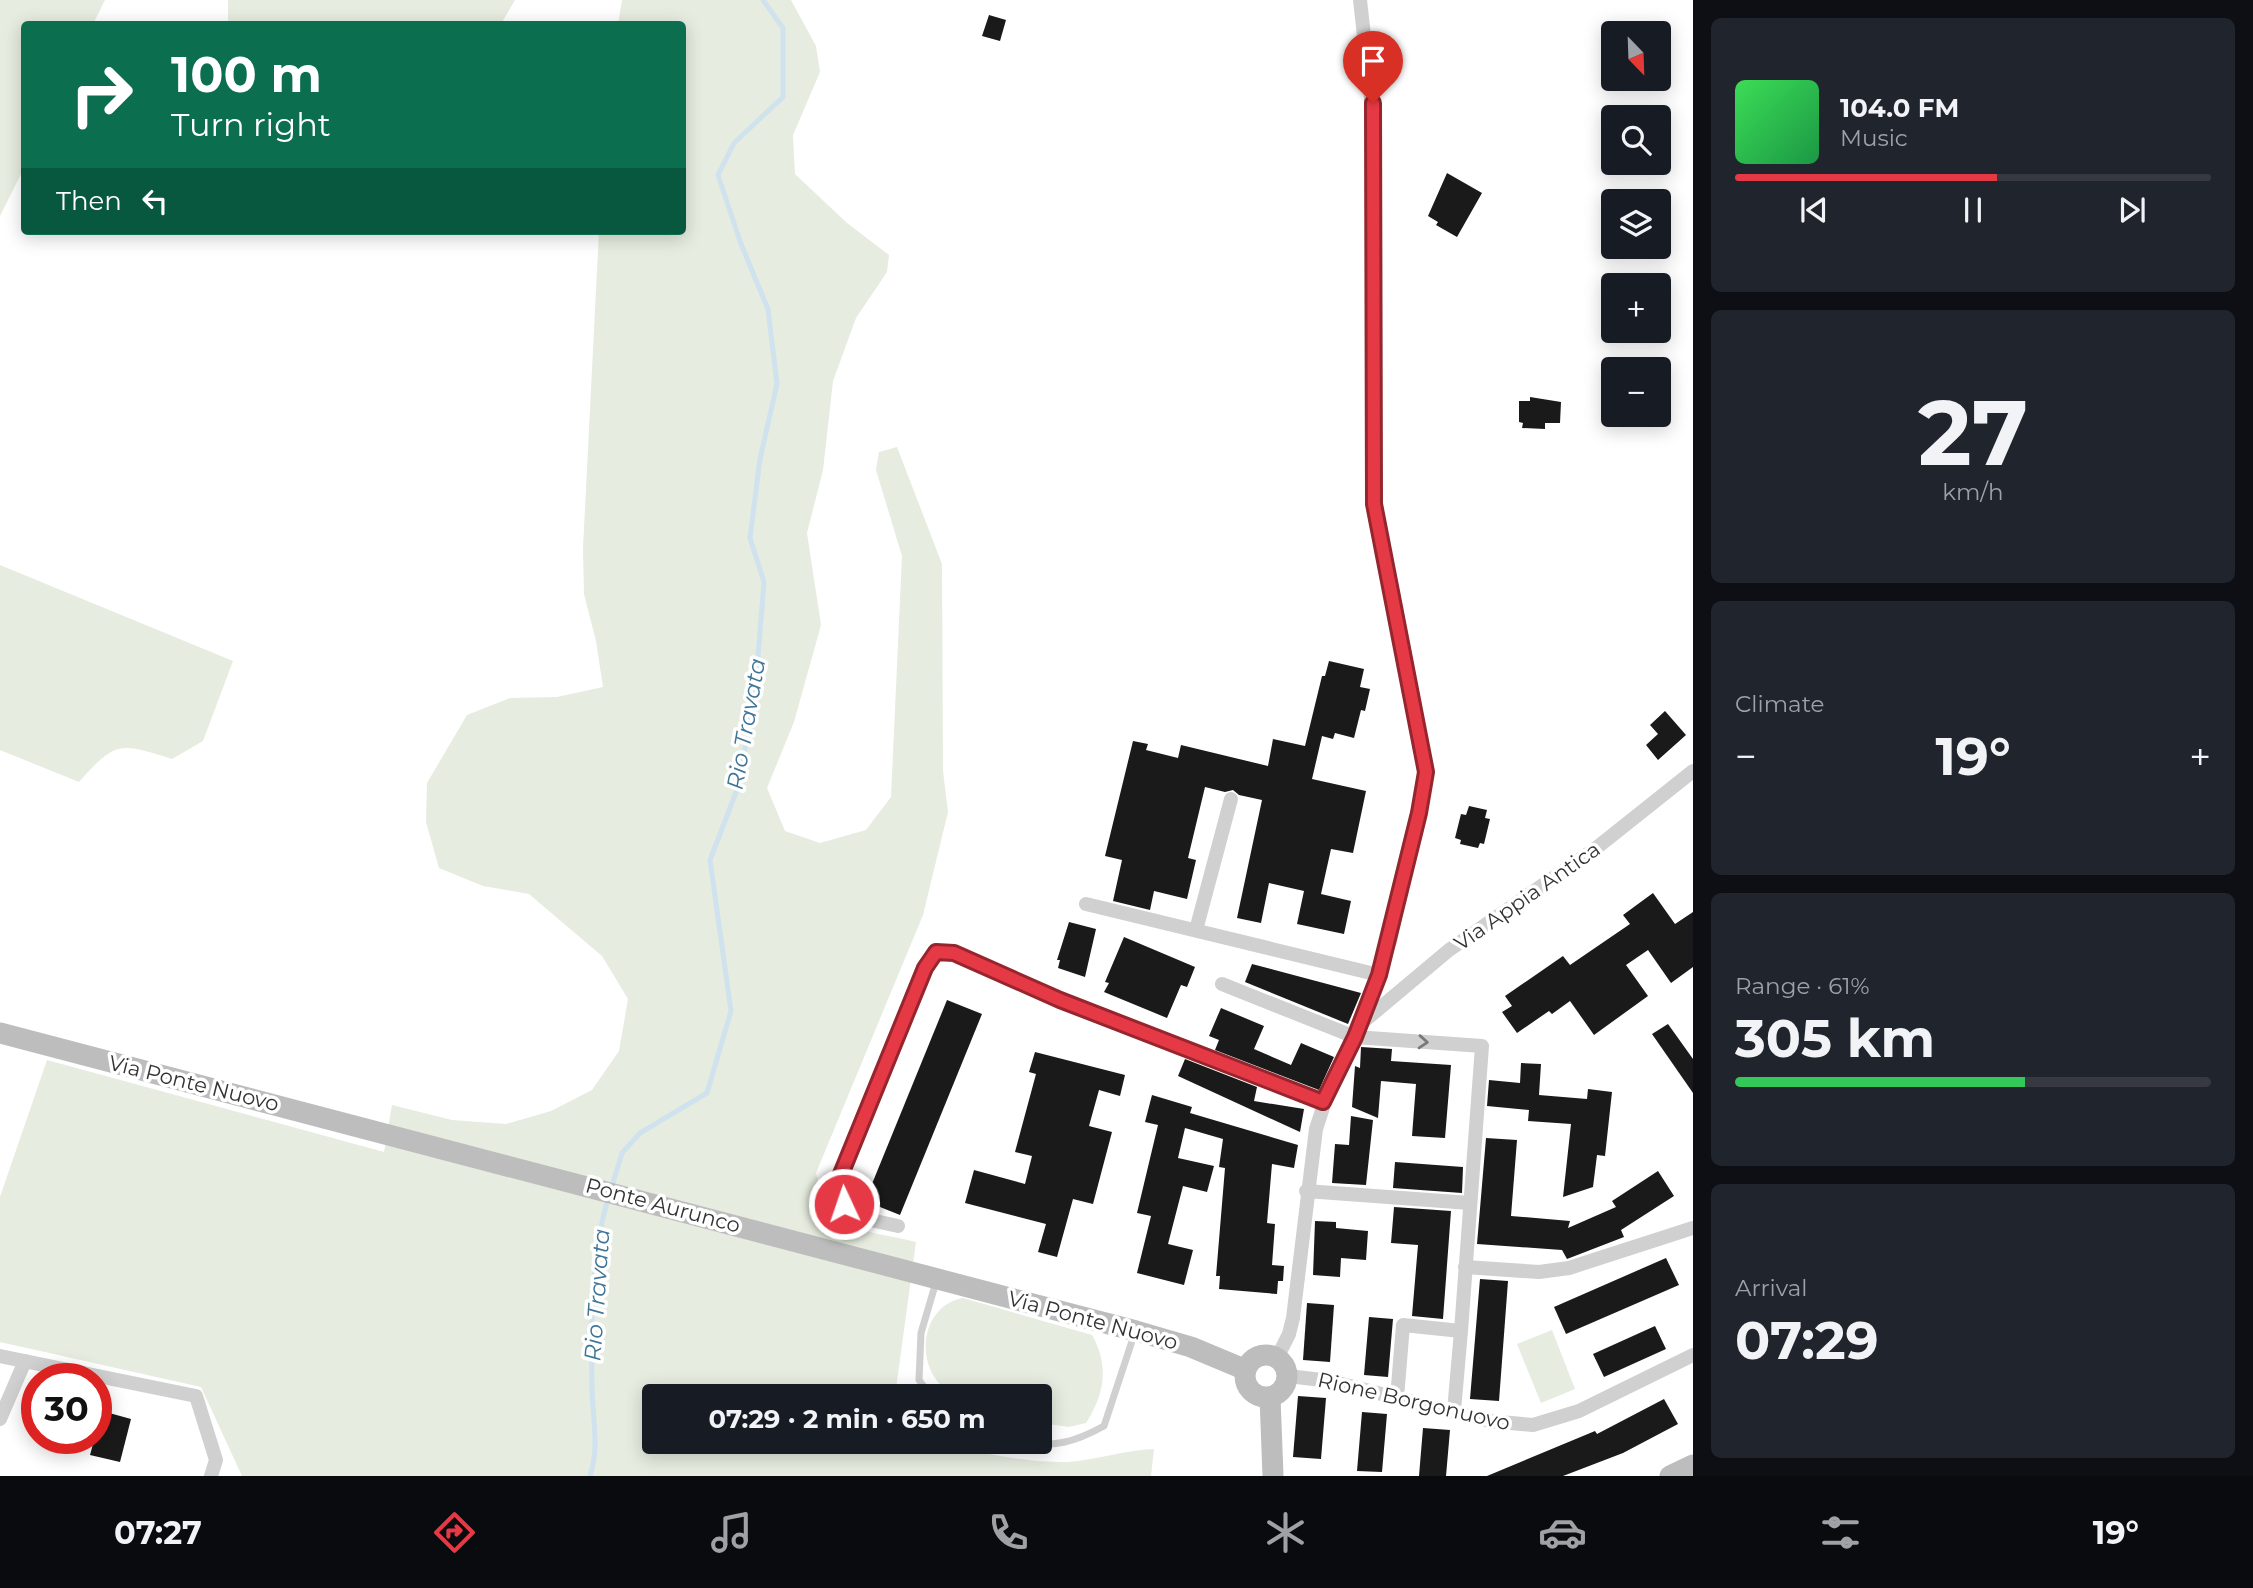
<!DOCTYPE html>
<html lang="en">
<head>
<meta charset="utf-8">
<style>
	body { margin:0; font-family:Montserrat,sans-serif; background:#20242c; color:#f1f3f6; height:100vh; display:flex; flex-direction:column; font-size:26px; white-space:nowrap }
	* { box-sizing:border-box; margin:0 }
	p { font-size:23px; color:#9ea1a6 }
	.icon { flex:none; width:38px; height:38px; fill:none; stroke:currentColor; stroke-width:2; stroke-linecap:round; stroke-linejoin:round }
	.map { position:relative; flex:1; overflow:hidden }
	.drawer { display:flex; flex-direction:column; gap:18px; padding:18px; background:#0d0f14; width:560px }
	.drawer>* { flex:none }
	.top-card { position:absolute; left:21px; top:21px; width:665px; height:214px; border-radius:7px; box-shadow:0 4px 18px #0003; background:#0b6e4f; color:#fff; overflow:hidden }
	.needle { width:46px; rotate:157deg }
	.tools { position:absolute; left:1601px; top:21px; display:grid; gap:14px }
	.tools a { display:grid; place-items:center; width:70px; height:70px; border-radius:7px; background:#171b24; box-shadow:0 4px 18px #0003; font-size:35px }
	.speed { position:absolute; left:21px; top:1363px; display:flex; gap:14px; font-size:35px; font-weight:700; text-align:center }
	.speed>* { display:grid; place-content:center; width:91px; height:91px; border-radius:50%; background:#171b24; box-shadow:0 4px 18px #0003; line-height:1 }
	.speed .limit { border:10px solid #d22; background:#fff; color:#111 }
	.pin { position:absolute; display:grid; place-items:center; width:60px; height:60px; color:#fff; margin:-72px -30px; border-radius:50% 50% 50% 0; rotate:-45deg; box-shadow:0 0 7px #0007 }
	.pin .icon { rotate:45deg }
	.me { position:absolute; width:77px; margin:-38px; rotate:357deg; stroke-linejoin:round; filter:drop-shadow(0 0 5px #0008) }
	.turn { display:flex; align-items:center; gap:24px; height:147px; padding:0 35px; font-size:32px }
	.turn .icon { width:91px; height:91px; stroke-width:2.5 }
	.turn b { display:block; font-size:49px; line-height:60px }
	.then { display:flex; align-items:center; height:66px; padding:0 35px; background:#0003; gap:14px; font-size:26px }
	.big { font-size:52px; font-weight:700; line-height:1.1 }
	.drawer .tile { flex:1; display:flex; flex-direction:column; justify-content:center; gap:10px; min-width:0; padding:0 24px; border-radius:10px; background:#20242c }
	.drawer .dial { align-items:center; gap:0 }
	.dial b { font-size:91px; line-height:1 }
	.song { display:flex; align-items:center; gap:21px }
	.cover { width:84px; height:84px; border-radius:10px; background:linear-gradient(135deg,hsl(130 70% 55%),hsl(140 70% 35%)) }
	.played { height:7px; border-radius:4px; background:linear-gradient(90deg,#e63946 55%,#363941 55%) }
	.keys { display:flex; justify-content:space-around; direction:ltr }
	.heat { display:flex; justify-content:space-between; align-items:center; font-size:38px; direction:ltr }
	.charge { height:10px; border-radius:5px; background:linear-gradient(90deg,#34c759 61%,#363941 0) }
	.trip { position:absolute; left:642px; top:1384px; width:410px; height:70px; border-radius:7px; background:#171b24; box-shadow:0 4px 18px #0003; font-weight:700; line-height:70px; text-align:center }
	.tabs { display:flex; height:112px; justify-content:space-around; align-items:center; background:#090b0e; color:#9ea1a6 }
	.tabs .icon { width:49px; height:49px }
	.tabs .active { color:#e63946 }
	.tabs b { font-size:32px; color:#f1f3f6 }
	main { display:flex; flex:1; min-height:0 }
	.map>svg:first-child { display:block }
</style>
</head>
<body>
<main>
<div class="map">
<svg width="1693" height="1476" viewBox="0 0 1693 1476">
	<rect width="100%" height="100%" fill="#fff"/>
	<!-- green -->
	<g fill="#e6ecdf">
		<path d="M0,0H105L93,24H24V168L0,216Z"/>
		<path d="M228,0H515L501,24H228Z"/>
		<path d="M622,0H791L816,46L820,72L793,135L795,174L847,223L889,255L887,272L856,318L833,381L823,470L807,533L821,625L794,722L767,788L785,831L820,843L866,830L891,797L902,556L876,470L879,452L897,447L942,564L943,771L948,812L923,915L816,1173C833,1236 860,1228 916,1242L895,1396H654V1442H951C973,1455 1040,1463 1068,1462C1096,1460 1125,1450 1154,1449L1151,1476H242L201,1387L0,1342V1197L47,1060L384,1152L392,1105L452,1120L506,1124L551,1111L592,1090L619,1051L628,999L602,956L529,894L483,886L439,868L426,822L427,783L467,715L510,698L557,697L603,687L596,641L584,594L583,548L599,231H682V24H618Z"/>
		<path d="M0,565L233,661L203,741L172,759C120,743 116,740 79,782L0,750Z"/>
		<path d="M963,1298L1092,1335C1109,1365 1105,1394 1086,1423L1069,1427L1040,1423V1396H959C914,1382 914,1307 963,1298Z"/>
		<path d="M1552,1330L1575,1389L1541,1403L1517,1344Z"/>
	</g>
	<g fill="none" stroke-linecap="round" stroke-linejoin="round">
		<!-- stream -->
		<g stroke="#cfe2ee" stroke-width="5">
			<path d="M611,1189L622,1153L640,1133L707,1093L731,1011L710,860L738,787L755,694L764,582L750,538L760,459L777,384L768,309L741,244L718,175L734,143L783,97V28L763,0"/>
			<path d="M590,1476C600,1447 592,1416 592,1386C591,1327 591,1254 608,1199"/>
		</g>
	</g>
	<!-- building -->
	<g fill="#1a1a1a">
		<path d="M989,15L1006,20L1000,41L982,36Z"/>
		<path d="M1447,173L1482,193L1457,237L1436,225L1438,222L1428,216Z"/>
		<path d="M1530,397L1561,402L1560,423H1545V429L1522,428L1523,423L1519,422V401H1530Z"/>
		<path d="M1329,661L1364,669L1360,687L1370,689L1365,711L1361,710L1354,738L1335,733L1333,739L1322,736L1312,779L1366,791L1353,853L1331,849L1321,894L1351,901L1344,934L1297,924L1304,891L1269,883L1261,923L1237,918L1262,800L1239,795L1233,790L1225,792L1205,787L1188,858L1196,860L1187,899L1154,891L1150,910L1113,901L1122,860L1105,856L1133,741L1148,744L1146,750L1178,758L1181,745L1268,766L1273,739L1305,746L1322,676H1325Z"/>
		<path d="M1665,711L1686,735L1658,760L1646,745L1658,734L1650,725Z"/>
		<path d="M1469,806L1487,810L1485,818L1490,819L1484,844L1480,843L1478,848L1460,844L1461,840L1455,838L1461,814L1466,815Z"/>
		<path d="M1653,893L1675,924L1693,912V967L1671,983L1648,950L1626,965L1648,996L1594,1035L1570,1001L1552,1014L1549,1011L1517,1033L1502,1012L1512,1006L1505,996L1563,956L1570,965L1630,924L1623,915Z"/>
		<path d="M1069,922L1096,929L1085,977L1058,968L1060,960H1057Z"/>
		<path d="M1124,937L1195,967L1187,987L1181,985L1167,1018L1104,992L1109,983L1105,982Z"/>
		<path d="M1252,964L1361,993L1348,1024L1245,982Z"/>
		<path d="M947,1000L982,1014L900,1215L865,1201Z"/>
		<path d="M1221,1008L1264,1026L1254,1049L1291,1065L1301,1043L1334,1057L1319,1090L1215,1050L1219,1040L1209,1036Z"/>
		<path d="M1668,1024L1693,1059V1093L1652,1034Z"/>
		<path d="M1361,1047L1392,1049L1391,1061L1451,1065L1445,1138L1412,1136L1416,1084L1381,1081L1378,1118L1352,1107L1355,1066L1360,1068Z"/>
		<path d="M1035,1052L1125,1075L1120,1096L1099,1090L1089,1126L1112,1132L1093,1204L1073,1199L1057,1257L1038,1252L1046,1224L965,1203L974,1170L1025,1184L1032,1156L1015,1152L1036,1074L1029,1072Z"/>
		<path d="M1185,1059L1257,1087L1254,1101L1304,1109L1300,1132L1178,1076Z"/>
		<path d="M1521,1063L1541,1064L1539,1095L1587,1099L1588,1089L1612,1092L1605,1156L1597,1155L1593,1187L1563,1197L1571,1124L1528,1121L1529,1110L1487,1106L1489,1080L1520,1083Z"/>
		<path d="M1152,1095L1192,1107L1190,1113L1298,1145L1294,1168L1272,1164L1267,1223L1275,1224L1272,1265L1284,1266L1283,1281H1278L1277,1294L1219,1289L1220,1276H1216L1225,1168L1219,1167L1223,1139L1185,1128L1178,1158L1214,1166L1207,1192L1183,1186L1168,1244L1193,1250L1184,1285L1137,1273L1151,1216L1137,1213L1158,1125L1145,1122Z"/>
		<path d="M1351,1116L1373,1120L1366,1185L1332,1183L1335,1144L1349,1145Z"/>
		<path d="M1486,1138L1517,1140L1511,1216L1570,1221L1568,1228L1616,1207L1612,1201L1658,1171L1674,1196L1621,1230L1624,1237L1567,1259L1562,1250L1477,1244Z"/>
		<path d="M1395,1162L1463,1167L1462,1193L1393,1188Z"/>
		<path d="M1394,1207L1451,1211L1443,1319L1412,1316L1418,1245L1391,1243Z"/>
		<path d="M1315,1221L1336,1222V1228L1368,1231L1366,1260L1341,1258L1340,1277L1313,1275Z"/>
		<path d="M1666,1258L1679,1285L1566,1334L1554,1307Z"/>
		<path d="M1480,1279L1508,1281L1499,1401L1470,1399Z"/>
		<path d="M1307,1303L1334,1305L1330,1362L1303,1360Z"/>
		<path d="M1369,1317L1393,1319L1388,1377L1364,1375Z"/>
		<path d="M1655,1326L1666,1349L1604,1377L1593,1354Z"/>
		<path d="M1298,1396L1326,1398L1321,1459L1293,1457Z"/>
		<path d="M1664,1399L1678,1424L1623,1453L1563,1476H1487L1595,1431L1597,1434Z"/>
		<path d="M102,1411L131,1419L120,1462L90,1455Z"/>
		<path d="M1362,1412L1387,1414L1382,1472L1357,1471Z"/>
		<path d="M1423,1428L1450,1430L1446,1476H1419Z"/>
	</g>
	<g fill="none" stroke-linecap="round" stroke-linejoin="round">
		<!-- lane -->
		<g stroke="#d0d0d0" stroke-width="7">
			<path d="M931,1396L919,1380L921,1333L936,1282"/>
			<path d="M1020,1442C1054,1448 1075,1442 1104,1426L1135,1332"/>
		</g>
		<!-- street -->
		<g stroke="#d0d0d0" stroke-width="14">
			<path d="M1086,904L1379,975"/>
			<path d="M1196,930L1231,799"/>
			<path d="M1222,984L1355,1037L1482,1046L1461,1331"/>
			<path d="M1363,1022L1449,950L1595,849L1693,771"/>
			<path d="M1306,1191L1470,1203"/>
			<path d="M898,1226L866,1219L844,1204L839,1179L925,968L936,952H954L1060,1001L1323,1102"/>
			<path d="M1465,1267L1539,1272L1569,1268L1693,1228"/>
			<path d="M0,1356L196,1396L216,1460L211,1476"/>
			<path d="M1277,1358L1289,1334L1293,1318L1316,1129L1330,1086L1362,1023L1390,941L1426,772L1374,504V125L1360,0"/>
			<path d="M1288,1376L1330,1381L1489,1421L1533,1425L1579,1411L1693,1355"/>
			<path d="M1397,1398L1403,1325L1461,1331L1454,1411"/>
			<path d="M0,1419L25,1361"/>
		</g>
		<!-- secondary -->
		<g stroke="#bdbdbd" stroke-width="21">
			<path d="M0,1033L1136,1331L1191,1347L1246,1370"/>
			<circle cx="1266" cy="1376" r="21"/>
			<path d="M1270,1397L1273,1476"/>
			<path d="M1670,1476L1693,1465"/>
		</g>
	</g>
	<!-- one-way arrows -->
	<defs><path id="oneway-chevron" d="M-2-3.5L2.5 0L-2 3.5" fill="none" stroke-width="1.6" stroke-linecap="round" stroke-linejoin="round" transform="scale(1.75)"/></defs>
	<use stroke="#7a7a7a" href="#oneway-chevron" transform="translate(1423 1042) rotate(4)"/>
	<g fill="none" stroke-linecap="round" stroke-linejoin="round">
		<defs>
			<path id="route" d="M844,1204L839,1179L925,968L936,952L954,953L1060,1000L1323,1102L1355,1037L1379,975L1419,813L1426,772L1374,504L1373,103"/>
		</defs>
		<!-- route casing -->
		<use href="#route" stroke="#96252e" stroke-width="18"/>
		<!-- route -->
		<use href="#route" stroke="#e63946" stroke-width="12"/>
	</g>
	<g text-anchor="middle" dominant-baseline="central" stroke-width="7" stroke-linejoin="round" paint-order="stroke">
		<!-- street labels -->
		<g font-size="21" fill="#333" stroke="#fff">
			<text transform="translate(1527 896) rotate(-35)">Via Appia Antica</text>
			<text transform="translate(194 1083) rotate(14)">Via Ponte Nuovo</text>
			<text transform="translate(663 1205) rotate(15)">Ponte Aurunco</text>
			<text transform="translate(1093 1320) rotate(15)">Via Ponte Nuovo</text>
			<text transform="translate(1414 1401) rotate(13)">Rione Borgonuovo</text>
		</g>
		<!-- water labels -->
		<g font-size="23" font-style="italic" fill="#3f7597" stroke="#fff">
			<text transform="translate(746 724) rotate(-80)">Rio Travata</text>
			<text transform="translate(597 1295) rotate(-86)">Rio Travata</text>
		</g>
	</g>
</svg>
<div class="tools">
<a><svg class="needle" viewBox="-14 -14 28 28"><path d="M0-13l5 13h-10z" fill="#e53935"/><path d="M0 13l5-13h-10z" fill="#9ea1a6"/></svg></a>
<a><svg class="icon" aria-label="search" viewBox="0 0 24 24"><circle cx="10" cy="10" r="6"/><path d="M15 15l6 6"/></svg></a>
<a><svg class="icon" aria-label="layers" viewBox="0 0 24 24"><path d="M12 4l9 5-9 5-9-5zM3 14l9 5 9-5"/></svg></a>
<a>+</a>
<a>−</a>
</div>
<div class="speed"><div class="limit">30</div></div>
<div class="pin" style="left:1373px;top:103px;background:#d93025"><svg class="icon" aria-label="arrive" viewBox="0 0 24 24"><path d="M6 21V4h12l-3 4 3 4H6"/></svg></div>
<svg class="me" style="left:844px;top:1204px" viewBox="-20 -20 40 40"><circle r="17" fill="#e63946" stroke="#fff" stroke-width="3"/><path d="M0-11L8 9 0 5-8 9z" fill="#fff"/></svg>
<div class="trip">07:29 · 2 min · 650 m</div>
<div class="top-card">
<div class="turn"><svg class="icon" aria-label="right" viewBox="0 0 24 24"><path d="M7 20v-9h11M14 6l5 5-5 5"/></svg><div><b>100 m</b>Turn right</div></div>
<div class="then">Then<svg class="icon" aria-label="left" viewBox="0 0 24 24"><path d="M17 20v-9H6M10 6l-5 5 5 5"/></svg></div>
</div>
</div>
<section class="drawer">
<div class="tile">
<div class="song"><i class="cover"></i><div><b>104.0 FM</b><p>Music</p></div></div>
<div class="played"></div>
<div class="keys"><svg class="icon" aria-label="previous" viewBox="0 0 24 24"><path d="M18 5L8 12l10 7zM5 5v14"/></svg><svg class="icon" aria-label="pause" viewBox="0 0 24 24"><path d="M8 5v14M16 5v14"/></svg><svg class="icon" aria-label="next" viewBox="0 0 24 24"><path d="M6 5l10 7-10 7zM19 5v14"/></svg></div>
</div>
<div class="tile dial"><b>27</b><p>km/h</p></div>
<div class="tile"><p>Climate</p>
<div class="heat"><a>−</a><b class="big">19°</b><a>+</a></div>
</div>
<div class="tile"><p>Range · 61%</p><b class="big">305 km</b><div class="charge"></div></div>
<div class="tile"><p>Arrival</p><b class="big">07:29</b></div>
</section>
</main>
<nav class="tabs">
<b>07:27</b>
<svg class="icon active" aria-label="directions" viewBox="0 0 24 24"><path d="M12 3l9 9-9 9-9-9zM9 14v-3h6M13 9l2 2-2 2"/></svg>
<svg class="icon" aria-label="music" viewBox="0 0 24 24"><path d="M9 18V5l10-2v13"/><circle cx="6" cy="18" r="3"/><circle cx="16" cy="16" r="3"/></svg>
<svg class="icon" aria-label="phone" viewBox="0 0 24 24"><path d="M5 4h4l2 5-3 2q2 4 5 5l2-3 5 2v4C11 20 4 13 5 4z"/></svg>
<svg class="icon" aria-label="climate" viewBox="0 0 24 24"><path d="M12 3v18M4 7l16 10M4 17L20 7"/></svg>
<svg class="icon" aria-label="car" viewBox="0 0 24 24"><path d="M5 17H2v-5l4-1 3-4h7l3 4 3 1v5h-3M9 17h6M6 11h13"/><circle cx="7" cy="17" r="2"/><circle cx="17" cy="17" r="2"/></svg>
<svg class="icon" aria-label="filters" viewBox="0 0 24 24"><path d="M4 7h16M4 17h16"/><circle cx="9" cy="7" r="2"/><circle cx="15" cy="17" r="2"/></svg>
<b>19°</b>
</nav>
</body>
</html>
